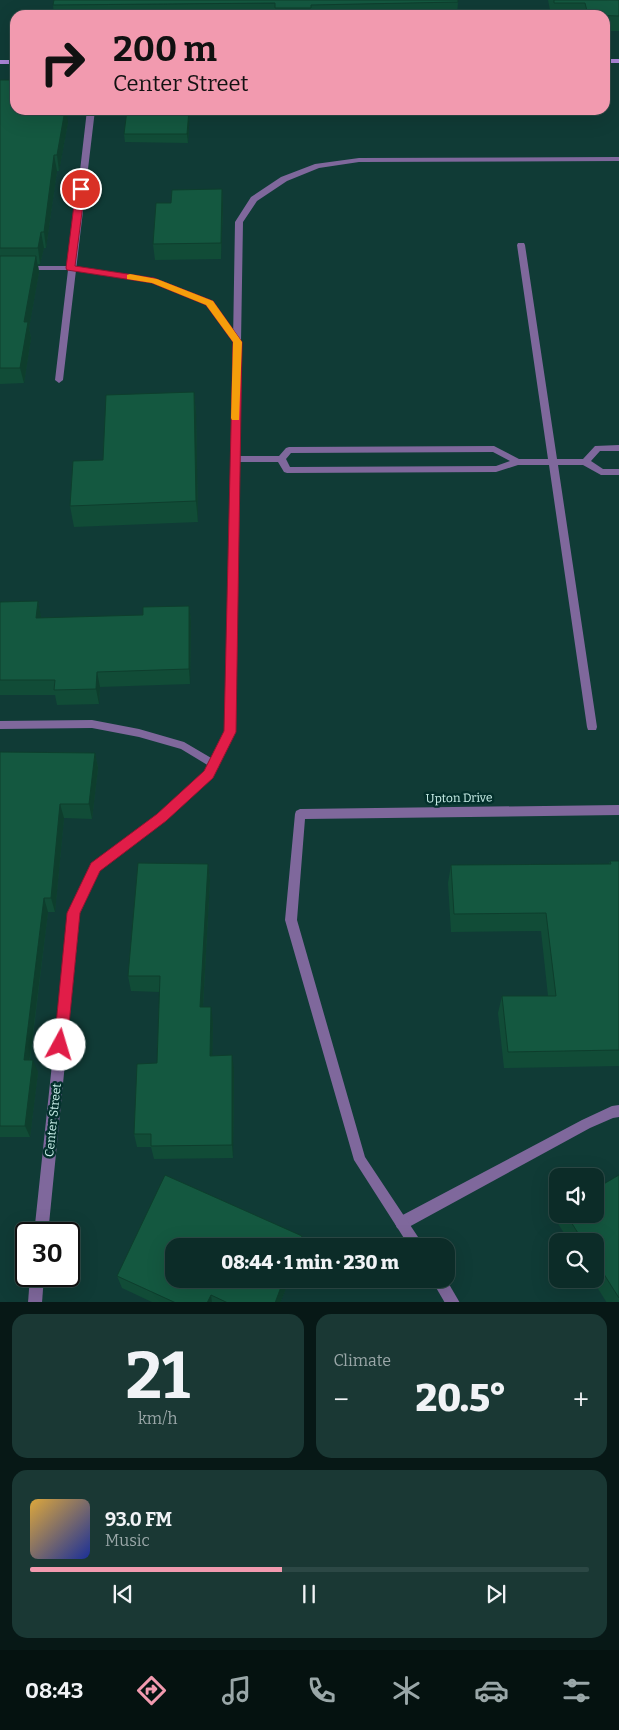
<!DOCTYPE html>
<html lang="en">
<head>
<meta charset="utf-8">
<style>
	body { margin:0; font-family:Bitter,serif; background:#1a3834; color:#f1f3f6; height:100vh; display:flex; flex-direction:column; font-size:19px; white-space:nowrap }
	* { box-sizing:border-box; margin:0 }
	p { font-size:16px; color:#9aa7a8 }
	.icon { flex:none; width:28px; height:28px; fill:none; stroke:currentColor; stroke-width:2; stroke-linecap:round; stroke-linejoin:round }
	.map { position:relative; height:1302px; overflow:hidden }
	.panel { display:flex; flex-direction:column; gap:12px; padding:12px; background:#071816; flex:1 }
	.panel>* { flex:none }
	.guide { position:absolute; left:10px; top:10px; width:600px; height:105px; border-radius:15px; box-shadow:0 5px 20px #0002,0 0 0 1px #2c4845; background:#f29aaf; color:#111; overflow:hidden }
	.controls { position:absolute; left:549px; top:1168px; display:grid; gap:10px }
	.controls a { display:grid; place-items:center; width:55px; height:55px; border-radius:10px; background:#0c2c28; box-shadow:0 5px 20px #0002,0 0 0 1px #2c4845; font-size:25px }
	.speed { position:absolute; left:15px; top:1222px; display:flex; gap:10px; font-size:25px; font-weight:700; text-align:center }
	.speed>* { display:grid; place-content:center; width:65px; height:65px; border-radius:50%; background:#0c2c28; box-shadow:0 5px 20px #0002,0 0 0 1px #2c4845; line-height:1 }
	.speed .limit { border:2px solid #111; border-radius:8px; background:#fff; color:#111 }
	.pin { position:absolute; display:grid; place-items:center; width:42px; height:42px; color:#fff; margin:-21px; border:2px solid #fff; border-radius:50%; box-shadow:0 1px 5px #0007 }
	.me { position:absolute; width:55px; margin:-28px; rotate:6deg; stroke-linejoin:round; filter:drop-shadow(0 0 4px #0008) }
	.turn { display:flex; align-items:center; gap:18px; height:105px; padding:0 20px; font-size:22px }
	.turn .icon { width:65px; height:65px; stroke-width:2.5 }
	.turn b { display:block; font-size:35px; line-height:42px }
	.big { font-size:38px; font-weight:800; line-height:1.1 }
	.panel .card { flex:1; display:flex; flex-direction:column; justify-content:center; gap:8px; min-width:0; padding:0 18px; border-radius:15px; background:#1a3834 }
	.panel .dial { align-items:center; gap:0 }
	.dial b { font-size:65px; line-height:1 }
	.song { display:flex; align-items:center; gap:15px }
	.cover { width:60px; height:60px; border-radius:8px; background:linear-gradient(135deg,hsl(40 70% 55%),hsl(230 70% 35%)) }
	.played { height:5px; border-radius:2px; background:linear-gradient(90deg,#f29aaf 45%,#2c4845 45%) }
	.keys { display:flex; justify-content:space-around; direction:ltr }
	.heat { display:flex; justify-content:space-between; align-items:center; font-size:28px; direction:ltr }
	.panel .tiles { flex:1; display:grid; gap:12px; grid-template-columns:1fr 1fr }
	.card:last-child { grid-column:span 2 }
	.trip { position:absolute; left:165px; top:1238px; width:290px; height:50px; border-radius:15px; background:#0c2c28; box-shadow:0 5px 20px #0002,0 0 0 1px #2c4845; font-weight:800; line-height:50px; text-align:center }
	.dock { display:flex; height:80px; justify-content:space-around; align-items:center; background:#051210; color:#9aa7a8 }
	.dock .icon { width:35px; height:35px }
	.dock .on { color:#f29aaf }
	.dock b { font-size:22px; color:#f1f3f6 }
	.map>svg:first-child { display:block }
</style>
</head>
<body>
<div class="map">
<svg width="619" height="1303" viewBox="0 0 619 1303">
	<rect width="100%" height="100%" fill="#103b36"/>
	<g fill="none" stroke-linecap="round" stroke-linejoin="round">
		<!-- lane -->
		<g fill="#7f689c" fill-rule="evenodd">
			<path d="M87,110H95L63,380L59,383L55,380L68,270H0V266H69Z"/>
			<path d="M619,157V161L359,162L319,168L287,181L257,201L243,222L241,342L237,345L233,342L235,222L251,197L281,177L315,164L359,158Z"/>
			<path d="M518,243H524L525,245L557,459H583L595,446L619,445V451H600L591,461L603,469H619V475H601L583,465H558L597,727L596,730H588L587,727L549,465H518L496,472L287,473L284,472L278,462H235L231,459L235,456H279L286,448L289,447L494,446L519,459H548L517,245ZM493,452L510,461L496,466L290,467L286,459L291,453Z"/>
			<path d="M92,720L139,729L184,742L218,762L219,765L218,768L214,769L181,749L139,737L92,728L0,729V721Z"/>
			<path d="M619,1105V1117L613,1118L590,1128L407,1228L402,1230L397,1228L395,1223L397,1218L582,1120L612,1106Z"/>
		</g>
		<!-- street -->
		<g fill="#7f689c" fill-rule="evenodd">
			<path d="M68,266L154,278L213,301L241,342L235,731L213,777L165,821L100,870L80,913L48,1234H34L68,913L92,864L157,815L205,771L225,731L233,342L207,305L152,283L71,270L67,268Z"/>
			<path d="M619,805V815L305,819L297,920L365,1157L424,1246H409L354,1160L285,920L295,814L296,811L300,809Z"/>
			<path d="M30,1276H44L42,1303H28Z"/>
			<path d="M431,1279H446L460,1303H445Z"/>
		</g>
		<!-- secondary -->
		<g fill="#ab85d7" fill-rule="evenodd">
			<rect x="605" y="59" width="14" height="4"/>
			<rect x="0" y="60" width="15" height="4"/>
		</g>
	</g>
	<!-- wall -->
	<g fill="#114c37">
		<path d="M548,0H619V31H605V15H551Z"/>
		<path d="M458,2L457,15H54L53,5Z"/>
		<path d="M0,80L68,122L59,171H57L46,248H44L40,264H38L39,272L29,328L31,338L24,383L0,384Z"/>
		<path d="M190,110L188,143L125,142L124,134Z"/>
		<path d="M222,189L223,206L221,259L155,260L153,244L171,203Z"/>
		<path d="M194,392L196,413L198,522L74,527L70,506L103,460Z"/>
		<path d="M38,601L41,618L143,615L189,606L191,621L190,684L100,687L99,704L57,705L55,695H0V602Z"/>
		<path d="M0,752L95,753L98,768L92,819L64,818L55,912H48L30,1060L38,1072L30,1137H0Z"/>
		<path d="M610,861H619V1066L504,1068L498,1013L502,996H548L541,931L451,932L448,883L451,865L609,864Z"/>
		<path d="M208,864L210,880L203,1007L213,1022L212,1056L234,1069L233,1158L154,1159L151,1147H137L134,1134L157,1063L160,992L131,991L128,976Z"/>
		<path d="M619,1175V1303H607L592,1279H595V1241H569L557,1222L560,1214H595Z"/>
		<path d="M117,1276L290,1279L280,1303H154L122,1288Z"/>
	</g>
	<!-- shaded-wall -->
	<g fill="#0e3e2d">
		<path d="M65,110H66L68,122L59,171L57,155Z"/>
		<path d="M189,110H190L188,143L187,134Z"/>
		<path d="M54,155L57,171L46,248L44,232Z"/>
		<path d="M222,189L223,206L221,259V243Z"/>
		<path d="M41,232L44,248L40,264L38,248Z"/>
		<path d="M36,256L39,272L29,328L31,338L24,383L20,368L24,322Z"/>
		<path d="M194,392L196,413L198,522L196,501Z"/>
		<path d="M38,601L41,617L39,634L36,618Z"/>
		<path d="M189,606L191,621L190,684L189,669Z"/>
		<path d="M97,672L100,687L99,704L96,689Z"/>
		<path d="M95,753L98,768L92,819L89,804Z"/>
		<path d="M60,804L64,818L55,912L51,898Z"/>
		<path d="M208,864L210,880L202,1022L200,1007Z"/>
		<path d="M44,898L48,912L28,1072L24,1060Z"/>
		<path d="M211,1007L213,1022L212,1070L210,1056Z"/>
		<path d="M232,1055L234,1069L233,1158L232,1145Z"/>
		<path d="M33,1060L38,1072L30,1137L25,1126Z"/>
		<path d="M302,1236V1246H298Z"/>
		<path d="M284,1279H290L280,1303H275Z"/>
		<path d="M211,1295L212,1303H207Z"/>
	</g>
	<!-- building -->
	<g fill="#145840" stroke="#0e3e2d">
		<path d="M54,0H458V2L311,5V8H275V3L53,5Z"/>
		<path d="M554,0H619V16L588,15L585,3H554Z"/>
		<path d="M0,80H15V110H65L57,155H54L44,232H41L38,248H0Z"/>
		<path d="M127,110H189L187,134H124Z"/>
		<path d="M222,189L221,243L153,244L156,203H171L172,190Z"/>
		<path d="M0,256H36L24,322H28L20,368H0Z"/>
		<path d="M194,392L196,501L70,506L73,461L103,460L106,395Z"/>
		<path d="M38,601L36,618L143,615V607L189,606V669L97,672L96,689L54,690L55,680H0V602Z"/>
		<path d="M0,752L95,753L89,804H60L51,898H44L24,1060H33L25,1126H0Z"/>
		<path d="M610,861H619V1050L508,1052L502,996H556L546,913L454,914L451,865L611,864Z"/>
		<path d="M138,863L208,864L200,1007H211L210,1056L232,1055V1145L151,1146V1134H134L137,1064L157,1063L160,976H128Z"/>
		<path d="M165,1175L302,1236L298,1246H174V1279H284L275,1303H228L211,1295L207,1303H176L117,1276Z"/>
		<path d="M619,1175V1298L595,1260V1241H583L566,1214H595V1189Z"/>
	</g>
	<!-- route -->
	<path fill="#e11d48" stroke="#92132f" d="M81,186L85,189L75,266L154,278L213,301L242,342L236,732L213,778L166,821L100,871L80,913L67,1045L65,1050L60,1052L56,1050L54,1045L67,913L91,863L157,814L204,771L224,731L233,342L206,305L152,283L67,270L66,268L76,189Z"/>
	<!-- slow -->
	<path fill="#f59e0b" d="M130,274L157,279L213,301L242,342L239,420H232L231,418L233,342L206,305L152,283L127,279V275Z"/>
	<g text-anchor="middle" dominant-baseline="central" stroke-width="5" stroke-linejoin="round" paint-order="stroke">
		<!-- street labels -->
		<g font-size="12" fill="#cef3ed" stroke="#03302c">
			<text transform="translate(459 798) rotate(-1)">Upton Drive</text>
			<text transform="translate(53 1120) rotate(-84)">Center Street</text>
		</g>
	</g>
</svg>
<div class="controls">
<a><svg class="icon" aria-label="sound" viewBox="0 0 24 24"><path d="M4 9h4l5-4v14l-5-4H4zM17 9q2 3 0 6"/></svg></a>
<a><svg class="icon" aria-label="search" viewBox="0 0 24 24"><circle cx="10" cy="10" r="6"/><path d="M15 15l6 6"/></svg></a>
</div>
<div class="speed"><div class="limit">30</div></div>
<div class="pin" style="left:81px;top:189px;background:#d93025"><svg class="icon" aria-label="arrive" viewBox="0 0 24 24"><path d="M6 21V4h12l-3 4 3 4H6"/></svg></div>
<svg class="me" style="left:60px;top:1045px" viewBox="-20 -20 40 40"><circle r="19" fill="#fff"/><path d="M0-13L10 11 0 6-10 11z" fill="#e11d48"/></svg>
<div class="trip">08:44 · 1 min · 230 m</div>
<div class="guide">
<div class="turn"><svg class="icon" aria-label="right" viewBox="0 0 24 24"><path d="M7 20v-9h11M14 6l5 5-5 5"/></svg><div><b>200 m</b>Center Street</div></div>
</div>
</div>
<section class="panel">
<div class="tiles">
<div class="card dial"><b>21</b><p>km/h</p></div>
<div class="card"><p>Climate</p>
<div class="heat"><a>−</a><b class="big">20.5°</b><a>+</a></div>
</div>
<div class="card">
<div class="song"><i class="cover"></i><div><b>93.0 FM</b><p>Music</p></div></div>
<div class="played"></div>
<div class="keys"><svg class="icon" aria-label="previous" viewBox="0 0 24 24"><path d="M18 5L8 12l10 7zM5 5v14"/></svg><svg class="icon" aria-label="pause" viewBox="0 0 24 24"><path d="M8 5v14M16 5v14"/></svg><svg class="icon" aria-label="next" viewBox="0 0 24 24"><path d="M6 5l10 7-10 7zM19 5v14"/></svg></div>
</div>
</div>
</section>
<nav class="dock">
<b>08:43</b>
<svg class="icon on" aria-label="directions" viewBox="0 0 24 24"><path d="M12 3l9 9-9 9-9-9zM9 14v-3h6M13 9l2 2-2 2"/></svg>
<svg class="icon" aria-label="music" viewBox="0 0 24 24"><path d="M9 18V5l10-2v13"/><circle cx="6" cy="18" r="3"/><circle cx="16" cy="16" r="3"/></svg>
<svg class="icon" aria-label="phone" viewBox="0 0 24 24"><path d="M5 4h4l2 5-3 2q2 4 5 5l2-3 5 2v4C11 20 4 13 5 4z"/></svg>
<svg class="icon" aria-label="climate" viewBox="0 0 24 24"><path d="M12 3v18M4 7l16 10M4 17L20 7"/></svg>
<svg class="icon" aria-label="car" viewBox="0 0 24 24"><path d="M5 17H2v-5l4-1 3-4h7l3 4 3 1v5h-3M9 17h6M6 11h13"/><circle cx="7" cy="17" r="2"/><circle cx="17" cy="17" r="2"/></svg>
<svg class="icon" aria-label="filters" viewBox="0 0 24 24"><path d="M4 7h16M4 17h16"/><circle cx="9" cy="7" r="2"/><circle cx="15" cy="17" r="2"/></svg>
</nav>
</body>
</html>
